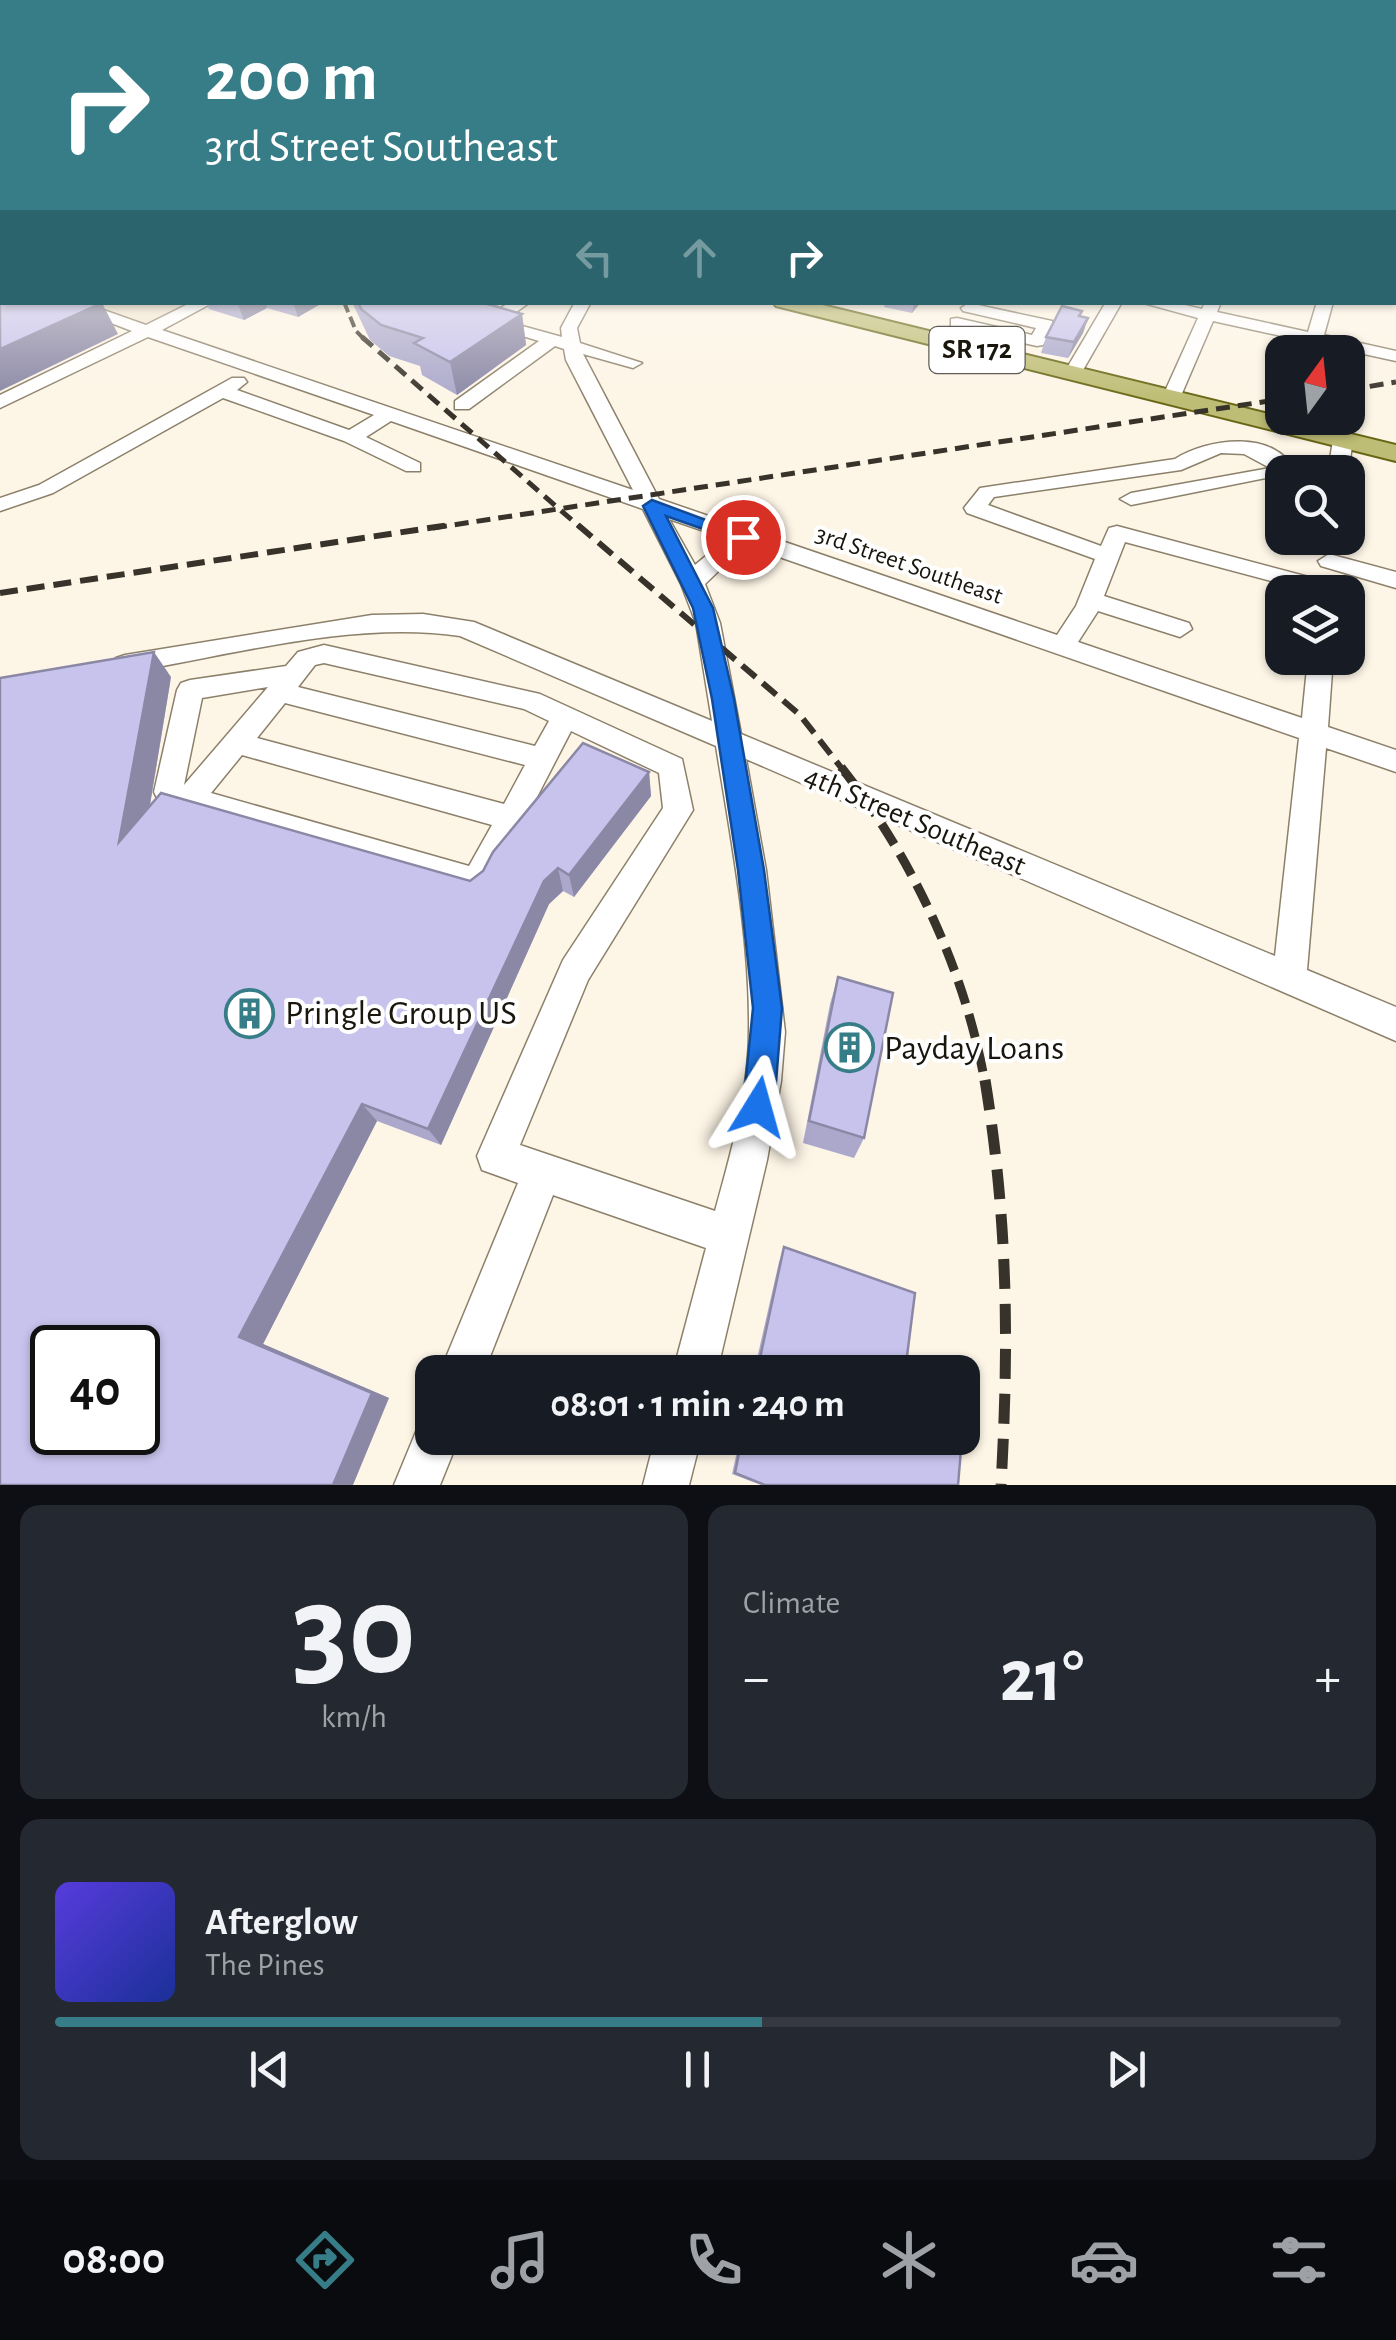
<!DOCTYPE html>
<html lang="en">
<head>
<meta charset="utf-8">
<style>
	body { margin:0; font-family:"Alegreya Sans",sans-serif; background:#242831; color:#f1f3f6; height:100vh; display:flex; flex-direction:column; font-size:38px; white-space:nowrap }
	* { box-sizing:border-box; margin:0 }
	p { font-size:32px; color:#9ea1a6 }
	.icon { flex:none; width:55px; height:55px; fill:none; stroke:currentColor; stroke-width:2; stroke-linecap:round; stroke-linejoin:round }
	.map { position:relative; height:1485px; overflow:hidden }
	.side { display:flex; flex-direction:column; gap:20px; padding:20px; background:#0d0f14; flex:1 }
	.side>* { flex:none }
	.top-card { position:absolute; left:0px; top:0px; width:1398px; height:305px; box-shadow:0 2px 8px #0004; background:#367d87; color:#fff; overflow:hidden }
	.needle { width:65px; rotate:15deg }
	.fabs { position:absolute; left:1265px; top:335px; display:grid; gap:20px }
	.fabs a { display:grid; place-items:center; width:100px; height:100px; border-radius:20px; background:#171b24; box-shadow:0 2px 8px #0004; font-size:50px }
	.speed { position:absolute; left:30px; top:1325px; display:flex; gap:20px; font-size:50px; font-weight:700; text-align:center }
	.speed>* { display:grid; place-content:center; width:130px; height:130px; border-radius:50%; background:#171b24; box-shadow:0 2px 8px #0004; line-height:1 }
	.speed .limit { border:5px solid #111; border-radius:15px; background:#fff; color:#111 }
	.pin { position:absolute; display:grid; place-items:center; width:85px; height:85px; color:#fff; margin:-42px; border:5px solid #fff; border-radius:50%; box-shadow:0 2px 10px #0007 }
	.me { position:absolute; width:110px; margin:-55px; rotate:8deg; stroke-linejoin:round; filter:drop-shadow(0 0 8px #0008) }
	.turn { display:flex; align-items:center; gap:35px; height:210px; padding:0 40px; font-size:45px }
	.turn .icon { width:130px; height:130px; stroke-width:2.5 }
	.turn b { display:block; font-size:70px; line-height:85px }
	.lanes { display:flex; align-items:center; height:95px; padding:0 40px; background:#0003; justify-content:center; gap:50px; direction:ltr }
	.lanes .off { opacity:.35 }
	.big { font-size:75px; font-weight:600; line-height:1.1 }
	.side .widget { flex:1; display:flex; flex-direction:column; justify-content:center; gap:15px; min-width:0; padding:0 35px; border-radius:20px; background:#242831 }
	.side .dial { align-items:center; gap:0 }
	.dial b { font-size:130px; line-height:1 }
	.song { display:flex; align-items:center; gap:30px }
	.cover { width:120px; height:120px; border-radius:15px; background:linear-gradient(135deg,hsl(250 70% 55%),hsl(230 70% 35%)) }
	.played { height:10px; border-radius:5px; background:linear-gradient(90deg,#367d87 55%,#363941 55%) }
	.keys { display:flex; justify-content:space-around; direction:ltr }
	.heat { display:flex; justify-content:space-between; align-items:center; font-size:55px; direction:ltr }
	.side .tiles { flex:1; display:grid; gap:20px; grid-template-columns:1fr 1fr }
	.widget:last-child { grid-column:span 2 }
	.trip { position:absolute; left:415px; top:1355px; width:565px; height:100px; border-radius:20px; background:#171b24; box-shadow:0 2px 8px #0004; font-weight:600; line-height:100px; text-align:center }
	.tabs { display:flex; height:160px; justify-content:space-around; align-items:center; background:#090b0e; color:#9ea1a6 }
	.tabs .icon { width:70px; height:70px }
	.tabs .selected { color:#367d87 }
	.tabs b { font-size:45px; color:#f1f3f6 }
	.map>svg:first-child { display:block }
</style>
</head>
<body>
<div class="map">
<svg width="1396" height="1485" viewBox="0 0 1396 1485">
	<rect width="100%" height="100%" fill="#fdf5e6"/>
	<!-- commercial -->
	<path fill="#f3e7d2" d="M90,303H194L149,324Z"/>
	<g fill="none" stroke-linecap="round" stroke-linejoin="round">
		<defs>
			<g id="minor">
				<rect x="1395" y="220" width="1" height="9"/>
				<rect x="0" y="229" width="2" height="8"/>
				<rect x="0" y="249" width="2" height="9"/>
				<path d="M2,268V278L0,279V269Z"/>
				<rect x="1395" y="278" width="1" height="10"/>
				<path d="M56,302H81L146,325L192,302H214L162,330L633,490L566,360L564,349L555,346L469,409H455V401L539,341L412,302H439L488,316L510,302H530L504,321L562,337L561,328L575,302H591L577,328L580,343L642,363L633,368L583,354L659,499L1057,635L1076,606L1095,559L967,513L964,508L980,488L1175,459C1207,438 1277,429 1295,472L1131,505L1120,499L1131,493L1270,468L1244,454L1221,453L1181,470L994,497L988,505L1101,546L1109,528L1117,526L1335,584L1337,592H1312L1125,542L1104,596L1189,623L1192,629L1180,637L1098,611L1078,642L1302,718L1308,658H1333L1328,727L1396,750V772L1326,748L1307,970L1396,1007V1041L746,759L766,870L785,1032L781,1081L767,1160L717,1372H673L706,1248L553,1195L484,1372H440L518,1183L482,1170L477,1156L563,960L663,808L659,773L571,731L488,892L477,896L158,800L154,792L177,690L181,683L190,680L286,666L298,652L324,645L540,694L682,759L693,810L588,980L520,1145L715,1211C731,1153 749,1090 749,1030C750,935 731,840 716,746L460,636C355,620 231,655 125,673L116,670L112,664L116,658L125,655L372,615L423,614L474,622L712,721L696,623L681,584L643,509L391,421L366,437L420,463V471H406L344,441L223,398L53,493L0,511V498L39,485L232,378H244L247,382L237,390L349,430L374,415L148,337L0,408V395L132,331ZM669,519L739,543L713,550L695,565ZM768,553L1299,738L1275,956L741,734L720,623L705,584L729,561ZM324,663L524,709L549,721L535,746L298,687L315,665ZM268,687L184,785L202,698ZM285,703L525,765L504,804L257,738ZM242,755L492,825L469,866L211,793Z"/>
				<path d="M1106,302H1122L1079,377H1067L1064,373Z"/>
				<path d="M1140,302H1172L1202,309L1205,302H1221L1217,312L1308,332L1317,302H1333L1324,335L1396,351V361L1213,321L1180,398L1171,404L1162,398L1198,318Z"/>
				<path d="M969,303L1052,321L1054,325L1043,345L1037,346L951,327V319L957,318L1032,335L1036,328L963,311L961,308Z"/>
				<path d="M1343,434L1353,440L1348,472H1328L1333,440Z"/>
				<path d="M1329,554L1396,572V588L1321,566L1318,561Z"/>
				<path d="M432,1417V1438H459L440,1485H394L420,1422Z"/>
				<path d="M655,1438H701L689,1485H643Z"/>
			</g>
			<path id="major" d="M773,302H810L1396,445V461L776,306Z"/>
		</defs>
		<!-- minor casing -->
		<use href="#minor" stroke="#8c806a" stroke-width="3"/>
		<!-- major casing -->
		<use href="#major" stroke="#686615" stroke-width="4"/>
		<!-- minor -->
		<use href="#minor" fill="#fff" fill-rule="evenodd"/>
		<!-- major -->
		<use href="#major" fill="#bebd75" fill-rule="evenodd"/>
		<!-- rail-far4 -->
		<path stroke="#38332a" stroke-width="4" stroke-dasharray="11 5" stroke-linecap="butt" d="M344,302L356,331L365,340"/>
		<!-- rail-far3 -->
		<g stroke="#38332a" stroke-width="5" stroke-dasharray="14 8" stroke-linecap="butt">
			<path d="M362,337L581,528"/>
			<path d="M1348,390L1396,382"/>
			<path d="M433,528L1282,399"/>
		</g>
		<!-- rail-far2 -->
		<g stroke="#38332a" stroke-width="6" stroke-dasharray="18 9" stroke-linecap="butt">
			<path d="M578,525L800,715L843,770"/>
			<path d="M0,593L449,525"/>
		</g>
		<!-- rail-far1 -->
		<path stroke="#38332a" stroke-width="9" stroke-dasharray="24 11" stroke-linecap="butt" d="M841,767C912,857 965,970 985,1083"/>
		<!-- rail -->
		<path stroke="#38332a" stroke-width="11" stroke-dasharray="30 15" stroke-linecap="butt" d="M985,1080C1008,1221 1009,1343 1001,1485"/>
	</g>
	<!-- wall -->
	<g fill="#aba8cc">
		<path d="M0,193H2V229L0,225Z"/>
		<path d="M206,302H324L298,317L267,308L244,320L209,309Z"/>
		<path d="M352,302H502L496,307L522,314L526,345L457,395L422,375L420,366L389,356L370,340Z"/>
		<path d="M885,302H921L912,313L884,307Z"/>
		<path d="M1080,316L1088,318L1083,333L1068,358L1041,353L1046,337Z"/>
		<path d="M171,677L150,805L470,881L649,772L651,796L574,897L563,891L549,904L441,1145L377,1121L263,1344L389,1398L0,1485Z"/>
		<path d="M838,977L864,1138L854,1158L803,1143L830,1004Z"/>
		<path d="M784,1247L905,1372H754L779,1262Z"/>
		<path d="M740,1438H962L958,1485H761L732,1474Z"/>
	</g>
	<!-- shaded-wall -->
	<g fill="#8b88a6">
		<path d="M237,302H266L267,308L244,320Z"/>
		<path d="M293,302H324L298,317Z"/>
		<path d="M486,302H502L487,312Z"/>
		<path d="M914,302H921L912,313Z"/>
		<path d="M102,303L118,334L0,391V349Z"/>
		<path d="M522,314L526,345L457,395L450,362Z"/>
		<path d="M1088,318L1083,333L1068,358L1074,342Z"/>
		<path d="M154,652L171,677L140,865L119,842Z"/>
		<path d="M649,772L651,796L574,897L569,875Z"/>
		<path d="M558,868L563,891L549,904L441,1145L428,1129L544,881Z"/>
		<path d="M362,1104L377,1121L263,1344L389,1398L353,1485H333L239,1337Z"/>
	</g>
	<!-- building -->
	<g fill="#c7c3ed" stroke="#8b88a6" stroke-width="2.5" fill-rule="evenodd">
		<path d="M0,193H2V211L0,210Z"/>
		<path d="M2,278V302L102,303L0,349V279Z"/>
		<path d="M358,302H480L522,314L450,362L414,343L423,338L381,325L361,309Z"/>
		<path d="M1062,306L1082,311L1079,316L1088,318L1074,342L1046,337Z"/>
		<path d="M154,652L119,842L161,793L470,881L483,871L493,852L583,743L649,772L569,875L558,868L544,881L428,1129L362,1104L239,1337L372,1393L333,1485H0V678ZM52,1348H138V1432H52Z"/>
		<path d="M838,977L893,993L864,1138L809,1121Z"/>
		<path d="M784,1247L915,1293L905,1372H757Z"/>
		<path d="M742,1438H962L958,1485H765L735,1473Z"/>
	</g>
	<!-- sky -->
	<linearGradient id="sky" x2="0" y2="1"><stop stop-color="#7fb6d8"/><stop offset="0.48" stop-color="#fefaf4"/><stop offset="1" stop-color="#fefaf4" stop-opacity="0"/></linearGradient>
	<rect width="1396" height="401" fill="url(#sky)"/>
	<!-- route -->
	<path fill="#1a73e8" stroke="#114b97" stroke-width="2.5" d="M652,500L752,537L743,543L666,516L713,608L734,699L764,870L782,1008L774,1107L769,1118L758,1123L747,1118L743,1107L753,1008L738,870L712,699L693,608L643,506Z"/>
	<!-- icons -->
	<defs>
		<symbol id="building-ring" viewBox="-11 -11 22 22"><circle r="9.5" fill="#fff" stroke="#367d87" stroke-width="1.5"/><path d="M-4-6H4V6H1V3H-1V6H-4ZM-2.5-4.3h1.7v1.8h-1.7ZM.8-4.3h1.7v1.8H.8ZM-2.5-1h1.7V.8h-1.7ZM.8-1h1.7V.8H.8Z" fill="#367d87"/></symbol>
	</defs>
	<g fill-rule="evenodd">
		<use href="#building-ring" x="222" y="986" width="55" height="55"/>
		<use href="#building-ring" x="822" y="1020" width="55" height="55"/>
	</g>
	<g text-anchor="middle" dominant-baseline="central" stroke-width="8" stroke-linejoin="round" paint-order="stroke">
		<!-- far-street labels -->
		<g font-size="25" fill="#1a160d" stroke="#fff">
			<text transform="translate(909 565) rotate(19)">3rd Street Southeast</text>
		</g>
		<!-- shield labels -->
		<rect fill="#fff" stroke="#5f5c56" stroke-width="2.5" x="929.5" y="327" width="95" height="46" rx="8"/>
		<g font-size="28" font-weight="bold" fill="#1a160d">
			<text x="977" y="350">SR 172</text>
		</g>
		<!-- street labels -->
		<g font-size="30" fill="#1a160d" stroke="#fff">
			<text transform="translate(915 821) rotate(23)">4th Street Southeast</text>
		</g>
		<!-- near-poi labels -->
		<g font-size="35" fill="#1a160d" stroke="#fff" text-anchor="start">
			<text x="285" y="1013">Pringle Group US</text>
			<text x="884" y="1048">Payday Loans</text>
		</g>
	</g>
</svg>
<div class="fabs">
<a><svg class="needle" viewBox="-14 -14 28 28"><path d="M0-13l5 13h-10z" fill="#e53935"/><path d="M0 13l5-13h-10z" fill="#9ea1a6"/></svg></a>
<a><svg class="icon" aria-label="search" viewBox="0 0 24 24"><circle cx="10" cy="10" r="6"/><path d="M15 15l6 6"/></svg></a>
<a><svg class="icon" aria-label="layers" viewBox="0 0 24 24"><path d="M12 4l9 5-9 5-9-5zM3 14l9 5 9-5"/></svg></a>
</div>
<div class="speed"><div class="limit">40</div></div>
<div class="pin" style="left:743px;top:537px;background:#d93025"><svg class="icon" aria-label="arrive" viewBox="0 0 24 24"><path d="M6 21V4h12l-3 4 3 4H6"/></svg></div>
<svg class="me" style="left:758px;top:1107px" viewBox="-20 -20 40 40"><path d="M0-17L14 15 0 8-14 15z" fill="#1a73e8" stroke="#fff" stroke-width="4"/></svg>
<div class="trip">08:01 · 1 min · 240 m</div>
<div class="top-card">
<div class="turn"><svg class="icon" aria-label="right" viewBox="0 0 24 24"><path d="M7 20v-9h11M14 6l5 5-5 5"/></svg><div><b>200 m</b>3rd Street Southeast</div></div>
<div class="lanes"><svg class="icon off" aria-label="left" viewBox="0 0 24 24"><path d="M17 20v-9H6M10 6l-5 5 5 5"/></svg><svg class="icon off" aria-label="ahead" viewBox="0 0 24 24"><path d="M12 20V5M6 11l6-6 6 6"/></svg><svg class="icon" aria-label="right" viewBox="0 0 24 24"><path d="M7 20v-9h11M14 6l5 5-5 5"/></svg></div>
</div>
</div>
<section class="side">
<div class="tiles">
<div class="widget dial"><b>30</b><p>km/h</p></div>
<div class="widget"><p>Climate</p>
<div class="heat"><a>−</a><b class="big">21°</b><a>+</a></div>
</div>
<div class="widget">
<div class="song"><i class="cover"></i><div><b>Afterglow</b><p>The Pines</p></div></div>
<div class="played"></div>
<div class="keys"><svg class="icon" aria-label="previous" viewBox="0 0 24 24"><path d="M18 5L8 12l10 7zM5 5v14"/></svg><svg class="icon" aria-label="pause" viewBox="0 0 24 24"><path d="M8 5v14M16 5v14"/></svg><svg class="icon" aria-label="next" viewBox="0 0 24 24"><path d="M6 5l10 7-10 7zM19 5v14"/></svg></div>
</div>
</div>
</section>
<nav class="tabs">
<b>08:00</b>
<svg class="icon selected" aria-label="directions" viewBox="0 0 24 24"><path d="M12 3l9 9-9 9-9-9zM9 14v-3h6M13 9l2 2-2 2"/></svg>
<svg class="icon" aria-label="music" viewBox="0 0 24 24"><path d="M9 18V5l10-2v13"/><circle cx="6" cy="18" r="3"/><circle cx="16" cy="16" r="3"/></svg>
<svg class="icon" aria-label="phone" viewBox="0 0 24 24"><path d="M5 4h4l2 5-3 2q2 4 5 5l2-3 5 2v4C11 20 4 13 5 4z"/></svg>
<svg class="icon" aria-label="climate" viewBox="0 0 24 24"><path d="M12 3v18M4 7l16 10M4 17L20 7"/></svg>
<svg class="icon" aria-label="car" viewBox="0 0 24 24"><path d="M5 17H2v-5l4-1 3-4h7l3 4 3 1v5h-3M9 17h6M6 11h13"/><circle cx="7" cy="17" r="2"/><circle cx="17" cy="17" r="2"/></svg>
<svg class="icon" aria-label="filters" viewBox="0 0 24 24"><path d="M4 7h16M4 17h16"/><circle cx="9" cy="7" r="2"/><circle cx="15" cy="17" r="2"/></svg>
</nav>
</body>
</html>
